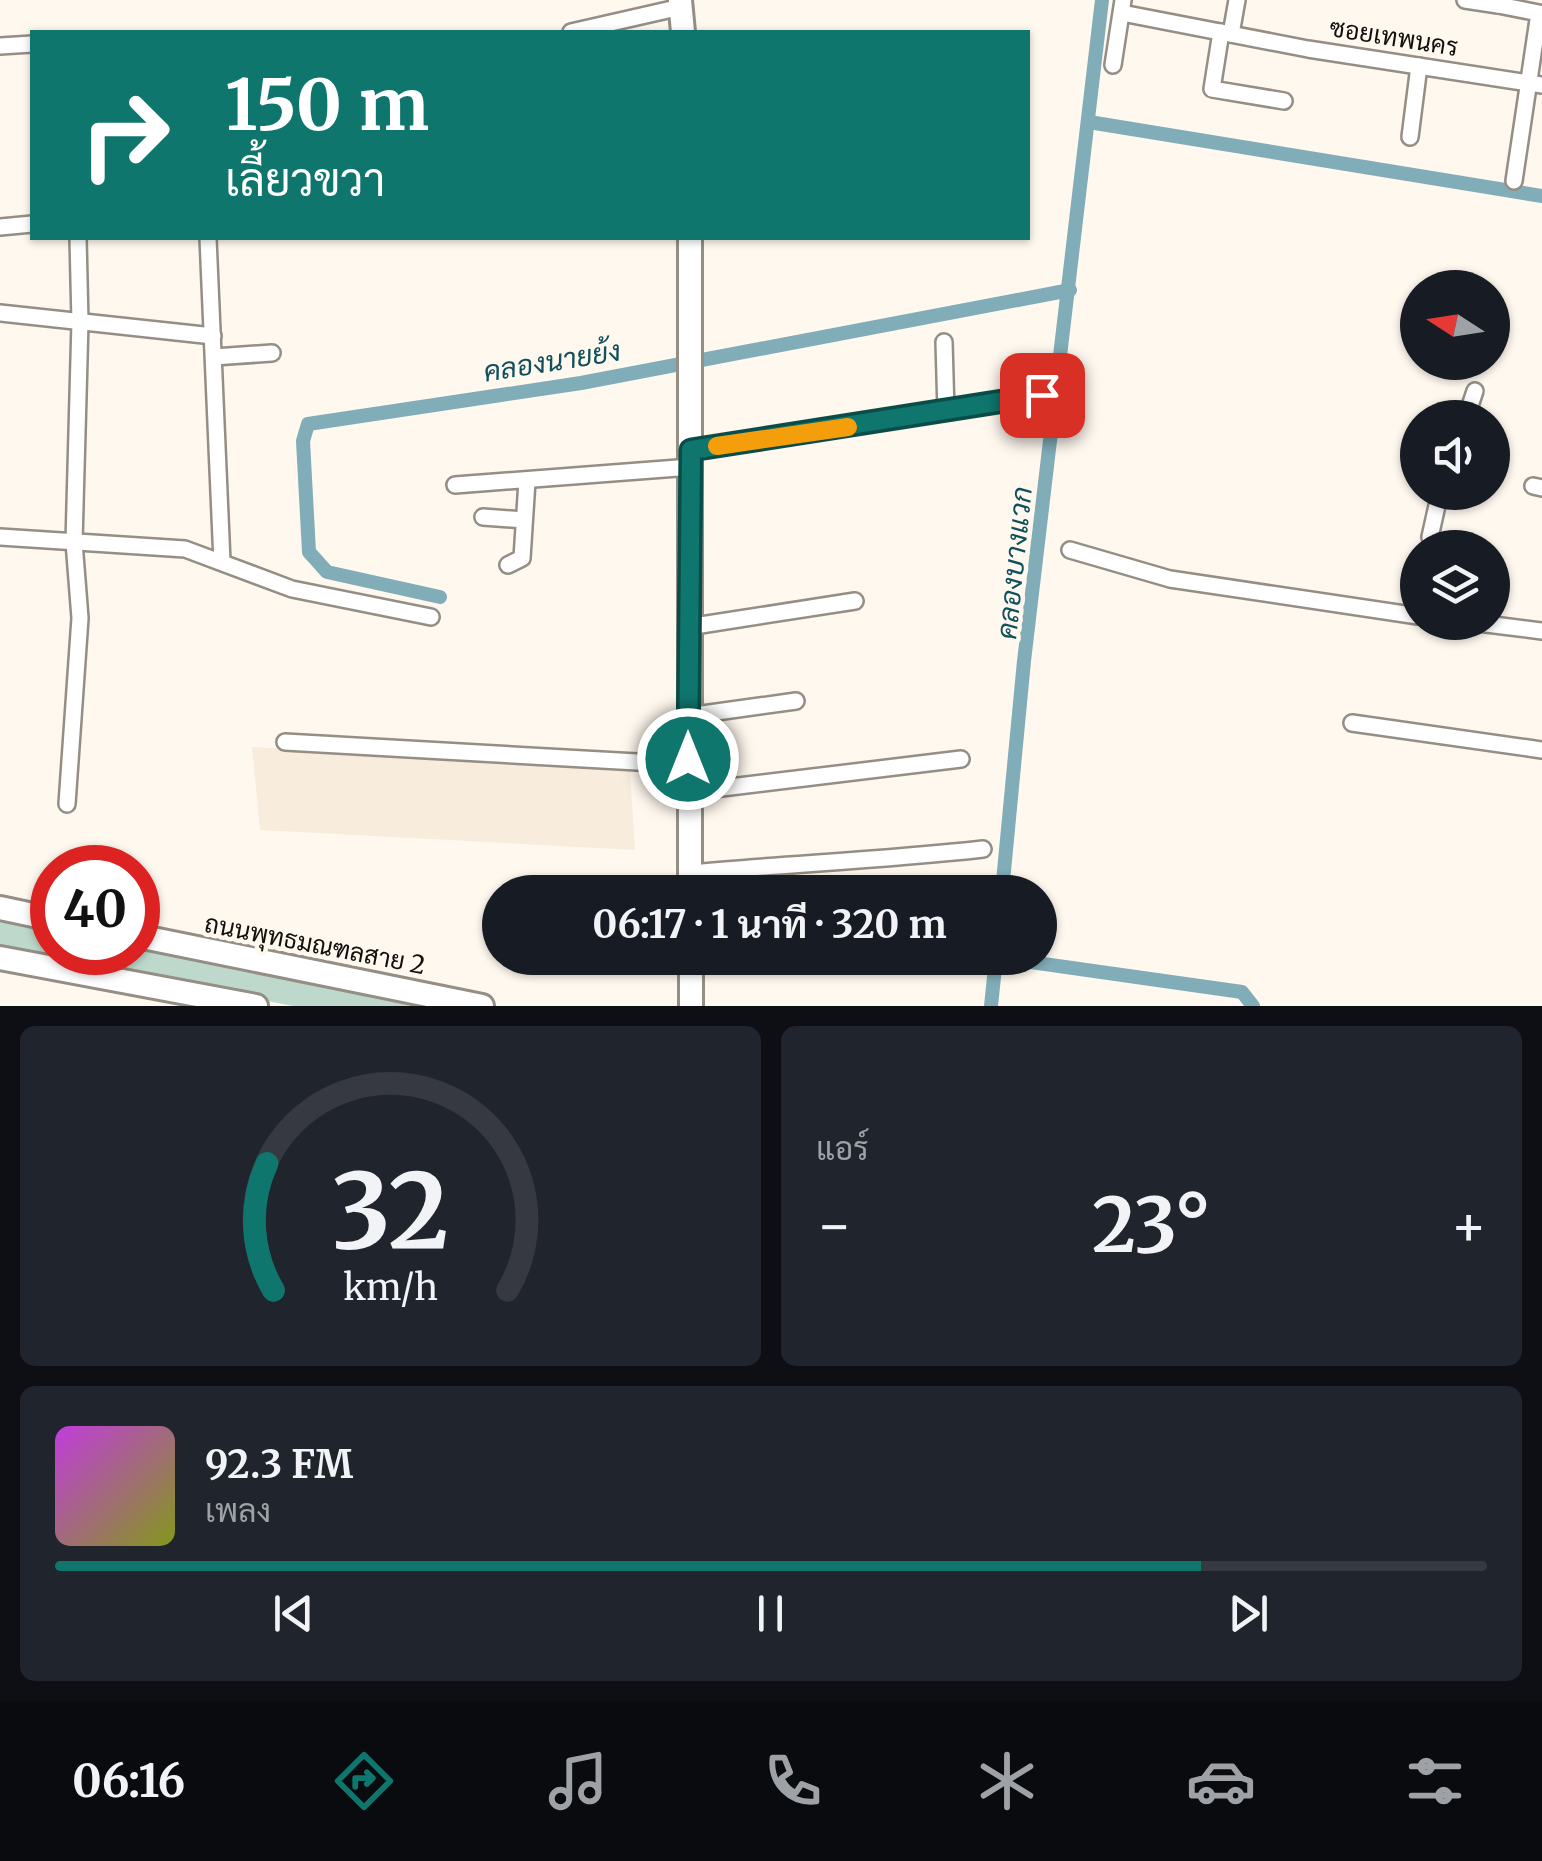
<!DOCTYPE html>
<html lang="th">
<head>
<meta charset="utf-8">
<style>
	body { margin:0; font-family:Merriweather,Sarabun,serif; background:#20242c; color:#f1f3f6; height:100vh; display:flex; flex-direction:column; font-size:38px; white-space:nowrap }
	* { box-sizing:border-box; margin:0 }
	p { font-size:32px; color:#9ea1a6 }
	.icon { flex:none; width:55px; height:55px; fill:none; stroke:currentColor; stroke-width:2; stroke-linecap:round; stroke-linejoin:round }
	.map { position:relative; height:1006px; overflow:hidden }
	.sheet { display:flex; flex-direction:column; gap:20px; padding:20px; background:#0d0f14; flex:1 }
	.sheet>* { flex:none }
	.hud { position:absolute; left:30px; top:30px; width:1000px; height:210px; border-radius:0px; box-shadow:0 2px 8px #0004; background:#0f766e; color:#fff; overflow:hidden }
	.needle { width:65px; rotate:282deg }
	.controls { position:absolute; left:1400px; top:270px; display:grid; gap:20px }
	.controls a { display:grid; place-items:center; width:110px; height:110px; border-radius:50%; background:#171b24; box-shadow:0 2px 8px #0004; font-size:50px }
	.speed { position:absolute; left:30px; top:845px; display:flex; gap:20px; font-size:50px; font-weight:700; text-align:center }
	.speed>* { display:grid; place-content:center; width:130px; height:130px; border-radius:50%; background:#171b24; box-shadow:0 2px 8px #0004; line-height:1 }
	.speed .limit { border:15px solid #d22; background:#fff; color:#111 }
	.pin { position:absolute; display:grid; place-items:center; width:85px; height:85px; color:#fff; margin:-42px; border-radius:20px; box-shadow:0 5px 15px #0006 }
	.me { position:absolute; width:110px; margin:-55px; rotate:0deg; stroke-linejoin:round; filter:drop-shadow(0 0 8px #0008) }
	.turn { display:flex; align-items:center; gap:35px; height:210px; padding:0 30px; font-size:45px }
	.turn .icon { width:130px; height:130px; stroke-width:2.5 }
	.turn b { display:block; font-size:70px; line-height:85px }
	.big { font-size:75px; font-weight:700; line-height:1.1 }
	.sheet .widget { flex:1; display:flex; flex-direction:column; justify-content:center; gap:15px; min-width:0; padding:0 35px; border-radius:15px; background:#20242c }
	.sheet .dial { align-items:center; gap:0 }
	.dial svg { height:260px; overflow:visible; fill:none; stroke:#363941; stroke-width:7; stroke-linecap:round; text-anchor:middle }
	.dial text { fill:#f1f3f6; stroke:none }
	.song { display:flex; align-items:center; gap:30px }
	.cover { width:120px; height:120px; border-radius:15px; background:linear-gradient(135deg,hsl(290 70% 55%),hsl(70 70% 35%)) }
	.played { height:10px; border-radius:5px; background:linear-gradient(90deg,#0f766e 80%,#363941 80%) }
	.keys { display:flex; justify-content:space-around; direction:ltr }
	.heat { display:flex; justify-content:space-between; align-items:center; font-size:55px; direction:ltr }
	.sheet .tiles { flex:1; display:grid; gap:20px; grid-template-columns:1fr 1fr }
	.widget:last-child { grid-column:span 2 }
	.trip { position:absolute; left:482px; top:875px; width:575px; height:100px; border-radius:50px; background:#171b24; box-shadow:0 2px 8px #0004; font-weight:700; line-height:100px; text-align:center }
	.dock { display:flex; height:160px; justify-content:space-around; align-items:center; background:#090b0e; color:#9ea1a6 }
	.dock .icon { width:70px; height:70px }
	.dock .on { color:#0f766e }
	.dock b { font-size:45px; color:#f1f3f6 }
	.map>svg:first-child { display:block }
</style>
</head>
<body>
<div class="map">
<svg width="1542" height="1006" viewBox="0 0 1542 1006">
	<rect width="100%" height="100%" fill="#fff8ef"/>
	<!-- built -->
	<path fill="#f8eddd" d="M252,747L630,770L635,850L260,830Z"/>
	<!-- green -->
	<path fill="#bed9cb" d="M0,918L52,929V952H138V945L450,1006H293L24,954L0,949Z"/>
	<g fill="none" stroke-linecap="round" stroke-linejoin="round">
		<!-- canal -->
		<g stroke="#80adb8" stroke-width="14">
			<path d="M1089,122L1542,196"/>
			<path d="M440,597L327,572L309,552L303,441L308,424L581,383L1070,290"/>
			<path d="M1002,892L1024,661L1102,0"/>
			<path d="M1002,958L1242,992L1253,1006"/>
			<path d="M991,1006L996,958"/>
		</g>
		<defs>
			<g id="street">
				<path d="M1465,0L1498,5"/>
				<path d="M1499,0L1498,5L1539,13L1514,181"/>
				<path d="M1122,13L1308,49L1542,85"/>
				<path d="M571,32L681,7"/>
				<path d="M1221,32L1212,89L1284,101"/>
				<path d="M1231,34L1237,0"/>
				<path d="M0,46L32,44"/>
				<path d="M1113,65L1123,0"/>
				<path d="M1410,137L1419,66"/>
				<path d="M0,227L32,224"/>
				<path d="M208,238L222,562"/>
				<path d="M0,313L213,336"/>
				<path d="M944,342L946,412"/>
				<path d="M214,357L272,353"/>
				<path d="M1466,418L1475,391"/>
				<path d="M691,450L1042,395"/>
				<path d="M455,485L691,467"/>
				<path d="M1533,486L1542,488"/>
				<path d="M1440,492L1430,537L1452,548"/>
				<path d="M483,517L524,520"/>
				<path d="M0,537L185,549L292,589L431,617"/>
				<path d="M1070,550L1170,579L1418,616"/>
				<path d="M508,565L522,558L527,481"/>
				<path d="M1470,622L1542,631"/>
				<path d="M688,627L855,601"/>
				<path d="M688,716L796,701"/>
				<path d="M1352,723L1542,750"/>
				<path d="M285,742L637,762L688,759"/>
				<path d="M689,792L961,759"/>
				<path d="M67,804L80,618L74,542L80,322L78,238"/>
				<path d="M690,873C788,864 885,860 983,849"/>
			</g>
			<g id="secondary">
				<path d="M680,0L683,32"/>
				<path d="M690,238V892"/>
				<path d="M0,908L52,919"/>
				<path d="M138,936L482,1006"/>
				<path d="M0,958L256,1006"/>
				<path d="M691,958V1006"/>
			</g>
		</defs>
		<!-- street casing -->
		<use href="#street" stroke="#948e85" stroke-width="20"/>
		<!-- secondary casing -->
		<use href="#secondary" stroke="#948e85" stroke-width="28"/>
		<!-- street -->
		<use href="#street" stroke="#fff" stroke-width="15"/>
		<!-- secondary -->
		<use href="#secondary" stroke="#fff" stroke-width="22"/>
	</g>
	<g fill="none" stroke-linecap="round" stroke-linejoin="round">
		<defs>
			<path id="route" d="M688,759L691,450L1042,395"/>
		</defs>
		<!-- route casing -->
		<use href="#route" stroke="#0a4d48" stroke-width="25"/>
		<!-- route -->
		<use href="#route" stroke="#0f766e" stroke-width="18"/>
		<!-- slow -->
		<path stroke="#f59e0b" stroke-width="18" d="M717,446L848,427"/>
	</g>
	<g text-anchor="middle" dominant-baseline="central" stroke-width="9" stroke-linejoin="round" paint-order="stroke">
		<!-- street labels -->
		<g font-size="25" fill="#12100d" stroke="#fff8ef">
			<text transform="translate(1394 37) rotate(9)">ซอยเทพนคร</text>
			<text transform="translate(315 944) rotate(11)">ถนนพุทธมณฑลสาย 2</text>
		</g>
		<!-- water labels -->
		<g font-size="28" font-style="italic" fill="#0f505c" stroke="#fff8ef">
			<text transform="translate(552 361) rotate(-9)">คลองนายย้ง</text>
			<text transform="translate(1014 563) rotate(-84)">คลองบางแวก</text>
		</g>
	</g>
</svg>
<div class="controls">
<a><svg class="needle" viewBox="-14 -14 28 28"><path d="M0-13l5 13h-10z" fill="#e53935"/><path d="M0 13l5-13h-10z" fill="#9ea1a6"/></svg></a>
<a><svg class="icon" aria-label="sound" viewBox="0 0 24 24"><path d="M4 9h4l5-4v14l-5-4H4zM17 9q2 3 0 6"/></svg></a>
<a><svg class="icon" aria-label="layers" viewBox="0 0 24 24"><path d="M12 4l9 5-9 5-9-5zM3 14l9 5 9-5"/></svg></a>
</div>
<div class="speed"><div class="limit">40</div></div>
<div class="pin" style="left:1042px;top:395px;background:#d93025"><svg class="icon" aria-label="arrive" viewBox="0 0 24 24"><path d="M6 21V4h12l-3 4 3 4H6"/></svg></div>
<svg class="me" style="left:688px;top:759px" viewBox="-20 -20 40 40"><circle r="17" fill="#0f766e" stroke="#fff" stroke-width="3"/><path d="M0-11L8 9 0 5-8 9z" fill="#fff"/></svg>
<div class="trip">06:17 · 1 นาที · 320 m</div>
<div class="hud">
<div class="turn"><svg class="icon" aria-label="right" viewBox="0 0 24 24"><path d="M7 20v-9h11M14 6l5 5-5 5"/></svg><div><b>150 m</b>เลี้ยวขวา</div></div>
</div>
</div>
<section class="sheet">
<div class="tiles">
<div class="widget dial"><svg viewBox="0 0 100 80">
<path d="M14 69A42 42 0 1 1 86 69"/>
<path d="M14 69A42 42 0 0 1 12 30" stroke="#0f766e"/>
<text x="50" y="56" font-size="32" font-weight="700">32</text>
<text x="50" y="72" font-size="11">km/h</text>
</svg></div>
<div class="widget"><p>แอร์</p>
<div class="heat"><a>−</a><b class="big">23°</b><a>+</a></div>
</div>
<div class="widget">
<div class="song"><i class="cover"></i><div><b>92.3 FM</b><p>เพลง</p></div></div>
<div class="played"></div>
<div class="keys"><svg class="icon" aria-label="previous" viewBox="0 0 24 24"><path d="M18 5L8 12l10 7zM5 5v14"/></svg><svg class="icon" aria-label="pause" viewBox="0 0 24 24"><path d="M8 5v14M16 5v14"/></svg><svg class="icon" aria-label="next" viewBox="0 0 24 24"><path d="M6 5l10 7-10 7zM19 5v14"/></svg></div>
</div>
</div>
</section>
<nav class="dock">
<b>06:16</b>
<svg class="icon on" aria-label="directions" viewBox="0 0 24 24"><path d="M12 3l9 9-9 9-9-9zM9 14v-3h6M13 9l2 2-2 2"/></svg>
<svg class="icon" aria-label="music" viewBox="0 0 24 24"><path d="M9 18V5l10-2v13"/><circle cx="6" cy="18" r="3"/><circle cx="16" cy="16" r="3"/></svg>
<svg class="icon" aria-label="phone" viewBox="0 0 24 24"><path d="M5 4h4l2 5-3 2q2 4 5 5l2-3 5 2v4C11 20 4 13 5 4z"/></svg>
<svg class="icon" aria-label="climate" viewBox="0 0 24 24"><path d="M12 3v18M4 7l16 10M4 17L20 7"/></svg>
<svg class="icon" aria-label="car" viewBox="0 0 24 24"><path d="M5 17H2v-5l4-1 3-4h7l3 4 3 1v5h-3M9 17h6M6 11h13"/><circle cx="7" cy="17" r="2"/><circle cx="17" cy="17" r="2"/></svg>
<svg class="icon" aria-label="filters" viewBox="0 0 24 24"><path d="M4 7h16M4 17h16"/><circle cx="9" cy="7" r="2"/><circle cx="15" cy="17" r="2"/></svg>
</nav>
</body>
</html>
